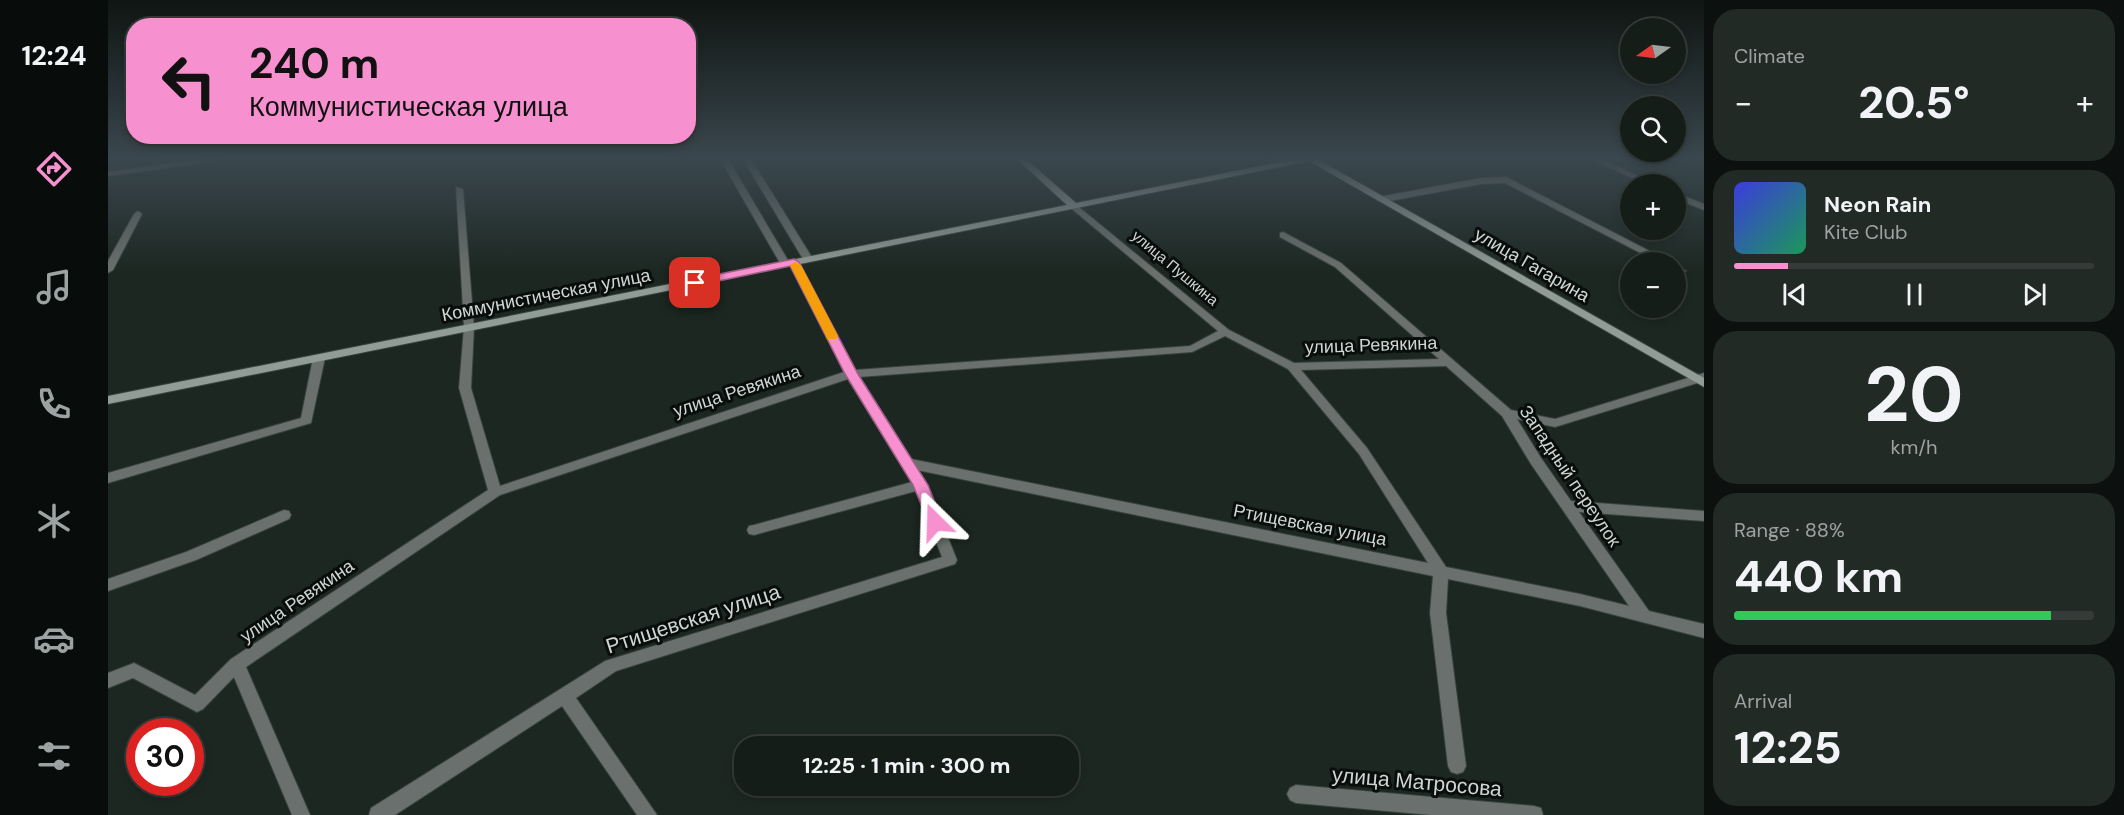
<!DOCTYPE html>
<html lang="en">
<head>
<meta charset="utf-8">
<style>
	body { margin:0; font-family:"DM Sans",sans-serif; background:#222a26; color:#f1f3f6; height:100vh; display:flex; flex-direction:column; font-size:22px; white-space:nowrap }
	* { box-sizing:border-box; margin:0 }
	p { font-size:20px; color:#9da2a2 }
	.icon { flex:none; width:33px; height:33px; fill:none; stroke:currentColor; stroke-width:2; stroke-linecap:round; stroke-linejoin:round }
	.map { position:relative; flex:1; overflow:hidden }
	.details { display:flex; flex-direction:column; gap:9px; padding:9px; background:#0c100e; width:420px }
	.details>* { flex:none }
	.guide { position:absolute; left:18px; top:18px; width:570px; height:126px; border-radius:24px; box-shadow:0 3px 9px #0003,0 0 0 2px #343b38; background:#f690cf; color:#111; overflow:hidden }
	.needle { width:39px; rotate:256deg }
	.buttons { position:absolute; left:1512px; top:18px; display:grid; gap:12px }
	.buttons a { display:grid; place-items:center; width:66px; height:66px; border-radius:50%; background:#151d19; box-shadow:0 3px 9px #0003,0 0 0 2px #343b38; font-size:30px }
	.speed { position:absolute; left:18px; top:718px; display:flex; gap:12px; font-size:30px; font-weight:700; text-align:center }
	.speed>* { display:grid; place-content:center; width:78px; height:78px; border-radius:50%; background:#151d19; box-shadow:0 3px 9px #0003,0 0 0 2px #343b38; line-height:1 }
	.speed .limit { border:9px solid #d22; background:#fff; color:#111 }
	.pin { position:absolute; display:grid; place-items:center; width:51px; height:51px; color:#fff; margin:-26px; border-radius:12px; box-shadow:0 3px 9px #0006 }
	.me { position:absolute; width:66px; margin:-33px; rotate:338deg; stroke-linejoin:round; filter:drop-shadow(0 0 4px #0008) }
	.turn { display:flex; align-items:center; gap:21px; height:126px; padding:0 24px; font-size:27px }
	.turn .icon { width:78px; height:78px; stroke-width:2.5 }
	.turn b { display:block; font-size:42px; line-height:51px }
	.big { font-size:45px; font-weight:700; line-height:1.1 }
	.details .tile { flex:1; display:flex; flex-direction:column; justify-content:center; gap:9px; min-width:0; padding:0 21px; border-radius:24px; background:#222a26 }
	.details .dial { align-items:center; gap:0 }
	.dial b { font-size:78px; line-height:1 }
	.song { display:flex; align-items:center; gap:18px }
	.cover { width:72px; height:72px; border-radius:9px; background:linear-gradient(135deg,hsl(240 70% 55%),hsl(150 70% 35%)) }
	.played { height:6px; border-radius:3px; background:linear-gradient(90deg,#f690cf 15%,#343b38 15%) }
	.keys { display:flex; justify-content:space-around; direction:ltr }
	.heat { display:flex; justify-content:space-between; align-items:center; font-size:33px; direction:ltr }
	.charge { height:9px; border-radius:4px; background:linear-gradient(90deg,#34c759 88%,#343b38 0) }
	.trip { position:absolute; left:626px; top:736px; width:345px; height:60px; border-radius:24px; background:#151d19; box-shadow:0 3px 9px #0003,0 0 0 2px #343b38; font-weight:700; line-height:60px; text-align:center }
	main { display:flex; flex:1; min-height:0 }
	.dock { display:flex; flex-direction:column; width:108px; justify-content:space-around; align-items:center; background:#080c0a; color:#9da2a2 }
	.dock .icon { width:42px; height:42px }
	.dock .active { color:#f690cf }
	.dock b { font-size:27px; color:#f1f3f6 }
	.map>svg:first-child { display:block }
</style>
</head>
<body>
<main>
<nav class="dock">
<b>12:24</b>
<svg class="icon active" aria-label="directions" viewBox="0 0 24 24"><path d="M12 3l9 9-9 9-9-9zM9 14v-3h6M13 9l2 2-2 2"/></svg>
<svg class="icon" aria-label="music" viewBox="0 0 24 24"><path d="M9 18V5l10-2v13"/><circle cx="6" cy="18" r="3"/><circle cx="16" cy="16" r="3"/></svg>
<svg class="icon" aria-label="phone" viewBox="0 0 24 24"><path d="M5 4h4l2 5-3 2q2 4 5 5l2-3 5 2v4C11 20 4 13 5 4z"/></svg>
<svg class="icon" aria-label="climate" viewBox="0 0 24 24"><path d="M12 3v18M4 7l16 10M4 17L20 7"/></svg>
<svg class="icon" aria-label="car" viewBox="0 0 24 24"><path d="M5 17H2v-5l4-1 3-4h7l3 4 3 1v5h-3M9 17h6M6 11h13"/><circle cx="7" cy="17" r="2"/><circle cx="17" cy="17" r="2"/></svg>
<svg class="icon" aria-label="filters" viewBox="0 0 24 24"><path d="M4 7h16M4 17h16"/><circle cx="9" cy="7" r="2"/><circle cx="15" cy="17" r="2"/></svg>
</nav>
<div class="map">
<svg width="1596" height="815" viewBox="0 0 1596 815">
	<rect width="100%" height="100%" fill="#1c2721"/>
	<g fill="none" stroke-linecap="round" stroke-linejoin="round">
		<defs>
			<g id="street">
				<path d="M91,159H112L108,161L0,176V172Z"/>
				<path d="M612,159H620L681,262L686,259L691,262L747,370L1082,346L1110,331L964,209V205L967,204L1121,330L1186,363L1331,359L1227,267L1172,237V233L1175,232L1233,263L1403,410L1447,419L1596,373V381L1447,427L1409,419L1433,458L1463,501L1596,511V521L1471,512L1541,611L1596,624V638L1472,606L1340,579L1338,613L1358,766L1355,772L1349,774L1343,772L1340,766L1322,613L1325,576L809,470L819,485L849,560L847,564L508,671L468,698L549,815H529L454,706L287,815H261L263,808L497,661L834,557L808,491L646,535L641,534L639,530L641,526L646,525L804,482L740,379L392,495L138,667L202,815H184L126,677L95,709L89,712L25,678L0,688V673L26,663L87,695L123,659L380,490L351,388L356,327L348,187L355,189L366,327L363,388L392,486L736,372L682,263L677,266L672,263ZM1117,336L1180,369L1251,454L1320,563L803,459L751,377L1084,352ZM1338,366L1394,416L1423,464L1521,606L1472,594L1338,567L1259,448L1193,370Z"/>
				<path d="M635,159H643L705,259L703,261H697L695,259Z"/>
				<path d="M1483,159H1493L1547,184H1537Z"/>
				<path d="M1398,177L1559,260L1561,262H1550L1397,183L1373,184L1276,202L1272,199L1276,196L1373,178Z"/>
				<path d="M1568,193L1596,204V210L1568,199Z"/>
				<path d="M30,211L34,214L5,270L0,273V261L26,214Z"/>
				<path d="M1568,266L1578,271L1573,274L1568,272Z"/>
				<path d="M211,355L217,358L203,423L0,483V473L193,418L205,358Z"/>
				<path d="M176,510L181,511L183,515L181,519L88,560L0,591V579L78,552Z"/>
				<path d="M1188,785L1426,806L1433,808L1435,815H1323L1188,803L1182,800L1179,794L1182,788Z"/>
			</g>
			<path id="secondary" d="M909,159H918L968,203L1188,159H1209L1596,378V387L1201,161L0,404V396L959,205Z"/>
		</defs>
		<!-- street casing -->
		<use href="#street" stroke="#39433d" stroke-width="2"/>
		<!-- secondary casing -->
		<use href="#secondary" stroke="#39433d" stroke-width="2"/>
		<!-- street -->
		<use href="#street" fill="#6a706d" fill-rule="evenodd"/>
		<!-- secondary -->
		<use href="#secondary" fill="#929c97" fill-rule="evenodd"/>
	</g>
	<!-- sky -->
	<linearGradient id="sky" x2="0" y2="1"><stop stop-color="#0f1512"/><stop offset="0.58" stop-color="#3a474e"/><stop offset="1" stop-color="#3a474e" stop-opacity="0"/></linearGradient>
	<rect width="1596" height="273" fill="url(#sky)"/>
	<!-- route -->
	<path fill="#f690cf" stroke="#a05e87" stroke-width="1.5" d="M686,259L691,262L750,374L820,485L835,522L833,526H822L805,485L737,374L682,266L587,286L581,283L587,279Z"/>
	<!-- slow -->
	<path fill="#f59e0b" d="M687,262L693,265L730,336L728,339H719L718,336L682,265Z"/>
	<g text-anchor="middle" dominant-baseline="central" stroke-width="6" stroke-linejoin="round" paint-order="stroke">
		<!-- far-street labels -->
		<g font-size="15" fill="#d0d7d3" stroke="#090e0c">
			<text transform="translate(1067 268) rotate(40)">улица Пушкина</text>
		</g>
		<!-- street labels -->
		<g font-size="18" fill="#d0d7d3" stroke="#090e0c">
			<text transform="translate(1424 265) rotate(30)">улица Гагарина</text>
			<text transform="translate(438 295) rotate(-11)">Коммунистическая улица</text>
			<text transform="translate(1263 345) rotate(-2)">улица Ревякина</text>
			<text transform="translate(629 391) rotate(-18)">улица Ревякина</text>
			<text transform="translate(1462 476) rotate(56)">Западный переулок</text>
			<text transform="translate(1202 525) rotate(11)">Ртищевская улица</text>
			<text transform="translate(189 601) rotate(-34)">улица Ревякина</text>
		</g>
		<!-- near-street labels -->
		<g font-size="21" fill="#d0d7d3" stroke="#090e0c">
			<text transform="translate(585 619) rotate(-18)">Ртищевская улица</text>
			<text transform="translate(1309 782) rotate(5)">улица Матросова</text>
		</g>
	</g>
</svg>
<div class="buttons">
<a><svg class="needle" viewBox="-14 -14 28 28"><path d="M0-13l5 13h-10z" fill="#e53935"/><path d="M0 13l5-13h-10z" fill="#9da2a2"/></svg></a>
<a><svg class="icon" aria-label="search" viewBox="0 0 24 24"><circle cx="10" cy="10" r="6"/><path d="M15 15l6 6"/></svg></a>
<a>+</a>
<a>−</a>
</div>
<div class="speed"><div class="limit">30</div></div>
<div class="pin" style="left:587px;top:283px;background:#d93025"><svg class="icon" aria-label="arrive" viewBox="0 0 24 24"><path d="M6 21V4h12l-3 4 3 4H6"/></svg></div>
<svg class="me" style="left:827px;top:522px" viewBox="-20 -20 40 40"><path d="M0-17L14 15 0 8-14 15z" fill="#f690cf" stroke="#fff" stroke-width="4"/></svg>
<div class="trip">12:25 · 1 min · 300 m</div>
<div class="guide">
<div class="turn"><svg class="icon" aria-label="left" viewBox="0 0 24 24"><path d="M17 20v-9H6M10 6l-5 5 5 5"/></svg><div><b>240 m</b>Коммунистическая улица</div></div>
</div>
</div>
<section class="details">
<div class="tile"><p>Climate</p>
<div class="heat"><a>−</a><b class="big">20.5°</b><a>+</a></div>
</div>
<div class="tile">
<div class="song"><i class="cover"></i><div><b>Neon Rain</b><p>Kite Club</p></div></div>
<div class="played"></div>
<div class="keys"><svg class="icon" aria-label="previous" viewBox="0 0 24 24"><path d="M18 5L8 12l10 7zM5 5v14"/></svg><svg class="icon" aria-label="pause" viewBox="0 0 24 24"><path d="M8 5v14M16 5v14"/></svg><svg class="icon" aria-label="next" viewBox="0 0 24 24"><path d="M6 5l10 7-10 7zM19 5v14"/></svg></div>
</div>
<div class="tile dial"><b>20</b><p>km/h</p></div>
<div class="tile"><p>Range · 88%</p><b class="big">440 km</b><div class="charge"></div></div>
<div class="tile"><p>Arrival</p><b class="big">12:25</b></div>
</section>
</main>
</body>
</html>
